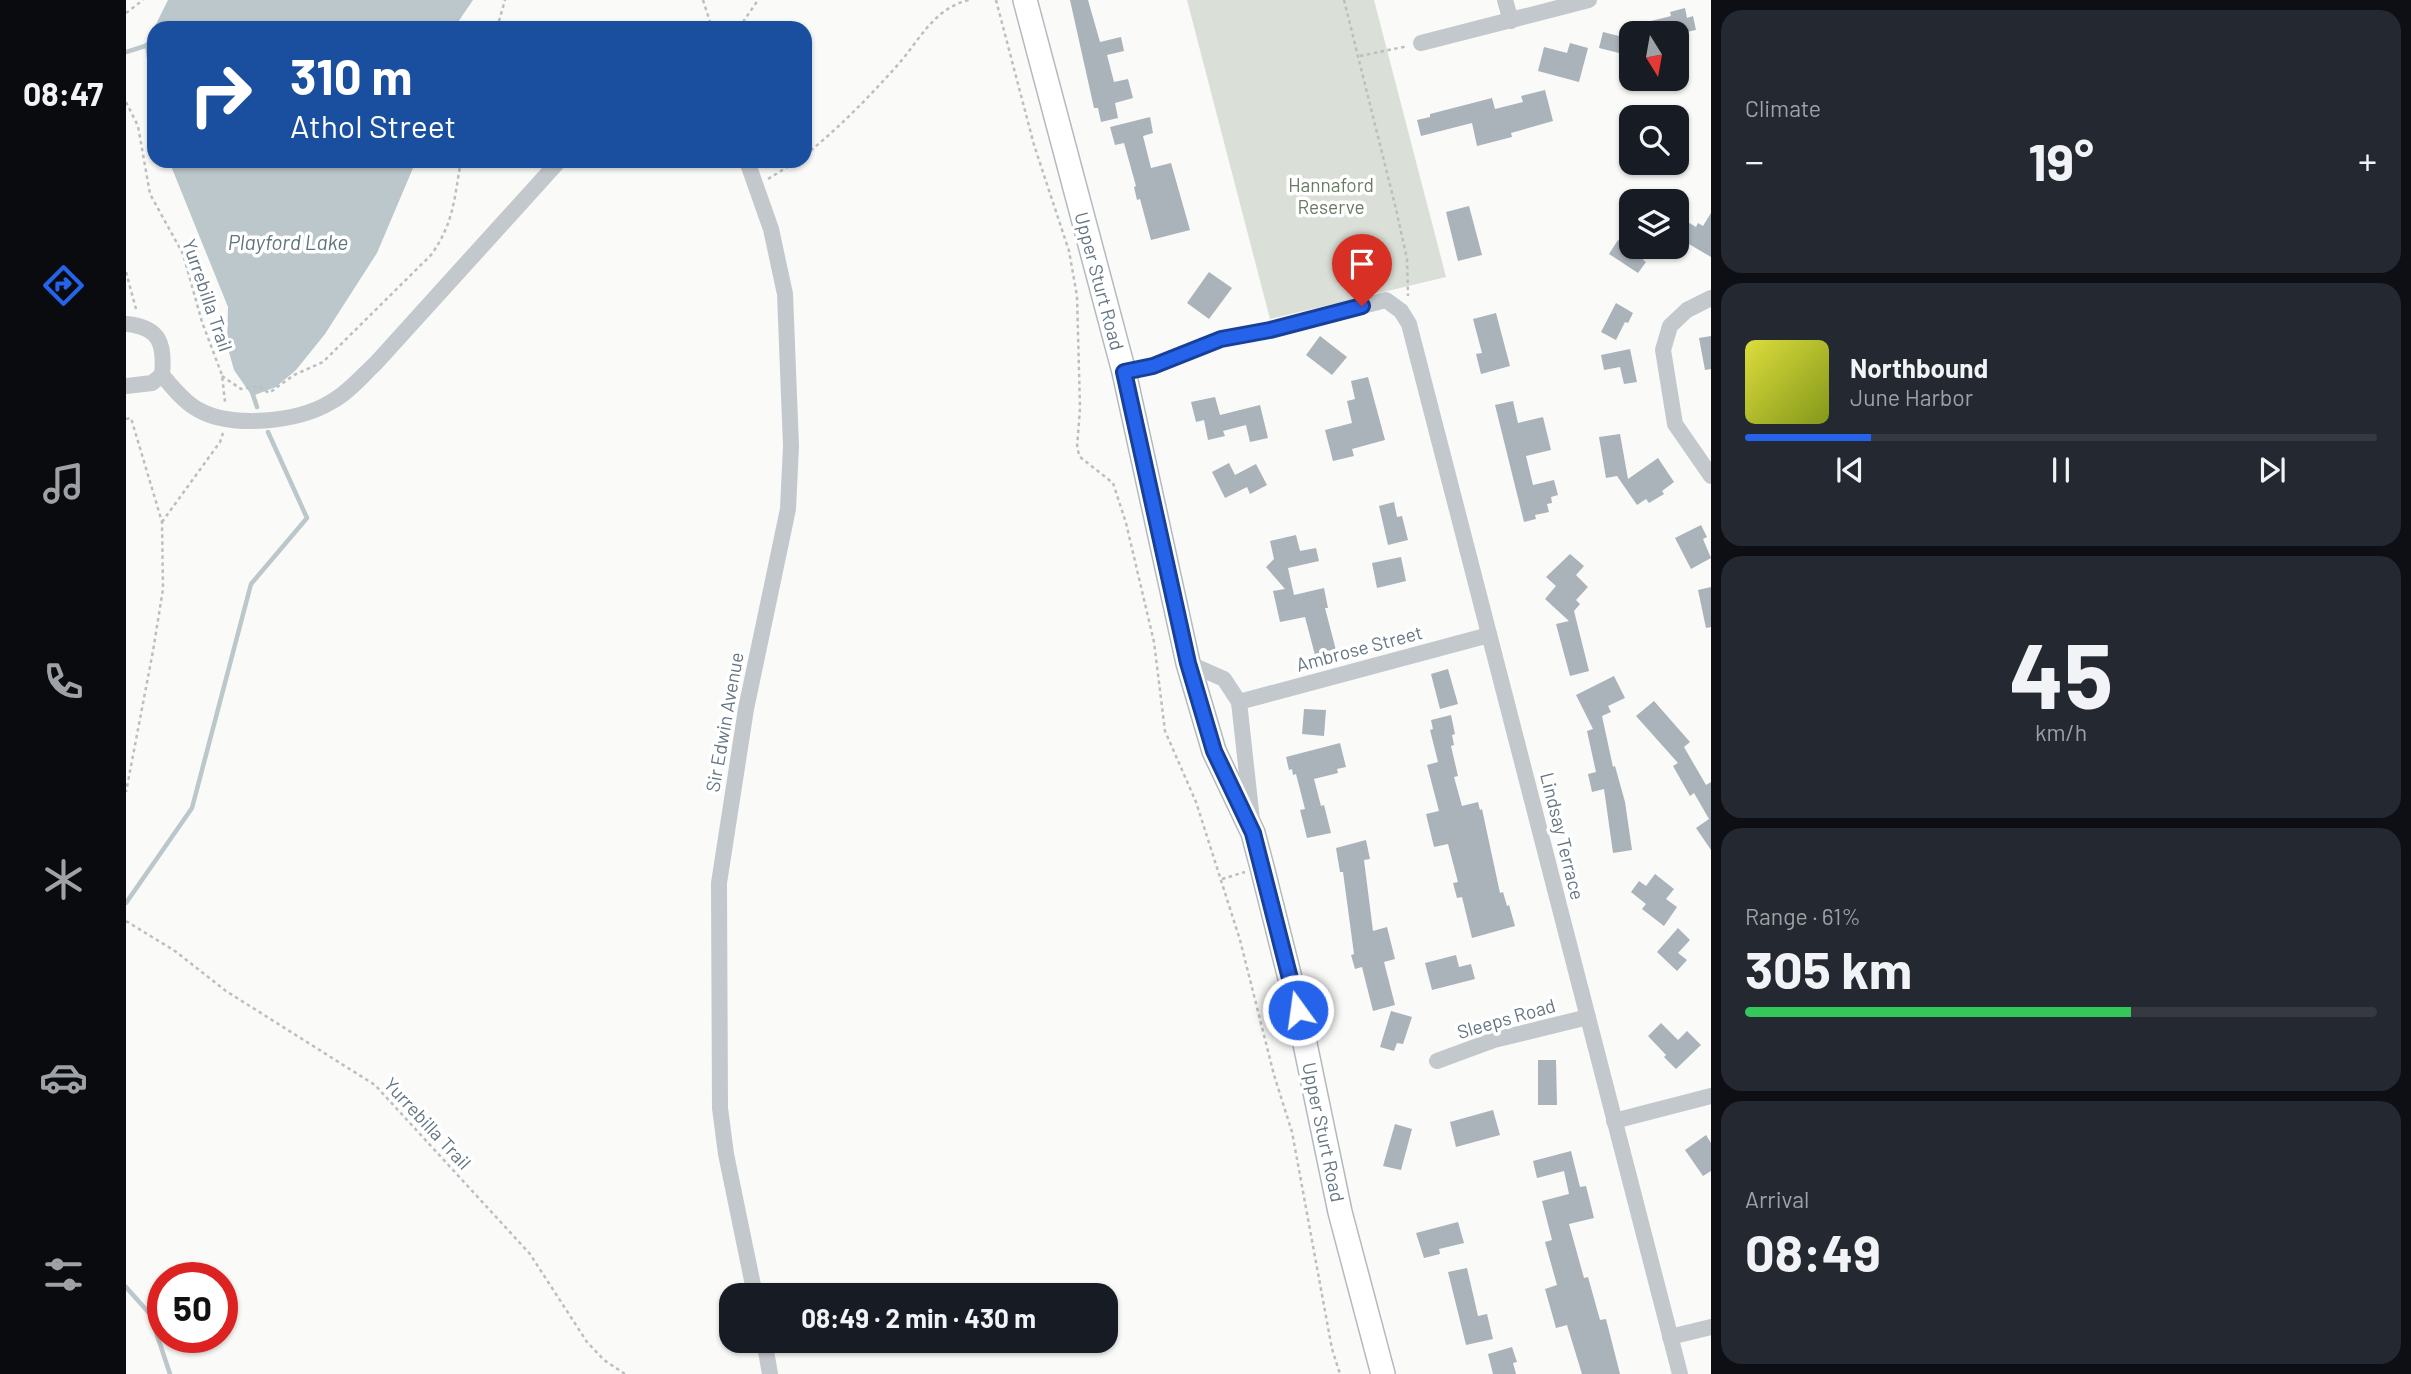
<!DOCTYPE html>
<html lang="en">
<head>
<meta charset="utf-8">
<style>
	body { margin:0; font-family:Barlow,sans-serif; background:#242831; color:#f1f3f6; height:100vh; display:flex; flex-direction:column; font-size:26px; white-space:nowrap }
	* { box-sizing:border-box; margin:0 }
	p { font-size:23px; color:#9ea1a6 }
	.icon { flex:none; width:38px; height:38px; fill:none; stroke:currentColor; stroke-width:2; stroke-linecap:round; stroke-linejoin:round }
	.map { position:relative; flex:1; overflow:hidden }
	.panel { display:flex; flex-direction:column; gap:10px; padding:10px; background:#0d0f14; width:700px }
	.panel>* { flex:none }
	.hud { position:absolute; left:21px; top:21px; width:665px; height:147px; border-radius:21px; box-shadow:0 2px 5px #0004; background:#1a4fa0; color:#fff; overflow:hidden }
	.needle { width:46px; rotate:169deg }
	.tools { position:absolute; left:1493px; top:21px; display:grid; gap:14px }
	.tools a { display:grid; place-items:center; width:70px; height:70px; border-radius:14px; background:#171b24; box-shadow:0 2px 5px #0004; font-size:35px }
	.speed { position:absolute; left:21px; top:1262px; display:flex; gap:14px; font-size:35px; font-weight:700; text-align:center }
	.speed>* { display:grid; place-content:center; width:91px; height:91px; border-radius:50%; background:#171b24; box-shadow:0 2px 5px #0004; line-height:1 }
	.speed .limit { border:10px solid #d22; background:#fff; color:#111 }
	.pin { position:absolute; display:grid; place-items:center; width:60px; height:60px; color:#fff; margin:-72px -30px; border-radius:50% 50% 50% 0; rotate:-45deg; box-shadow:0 0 7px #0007 }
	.pin .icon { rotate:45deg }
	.me { position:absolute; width:77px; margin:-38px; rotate:346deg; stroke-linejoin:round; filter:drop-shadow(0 0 5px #0008) }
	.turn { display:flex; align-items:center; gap:24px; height:147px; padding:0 28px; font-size:32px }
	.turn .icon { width:91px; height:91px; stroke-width:2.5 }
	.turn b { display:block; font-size:49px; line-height:60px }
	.big { font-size:52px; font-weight:700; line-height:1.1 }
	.panel .card { flex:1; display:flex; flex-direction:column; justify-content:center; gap:10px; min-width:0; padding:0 24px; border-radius:21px; background:#242831 }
	.panel .dial { align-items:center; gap:0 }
	.dial b { font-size:91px; line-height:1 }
	.song { display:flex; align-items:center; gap:21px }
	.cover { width:84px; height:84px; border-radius:10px; background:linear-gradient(135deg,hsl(60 70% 55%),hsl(70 70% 35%)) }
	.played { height:7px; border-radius:4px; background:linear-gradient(90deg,#2563eb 20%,#363941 20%) }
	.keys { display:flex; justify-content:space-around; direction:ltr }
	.heat { display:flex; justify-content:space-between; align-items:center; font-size:38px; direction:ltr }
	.charge { height:10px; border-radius:5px; background:linear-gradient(90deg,#34c759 61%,#363941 0) }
	.trip { position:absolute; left:593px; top:1283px; width:399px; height:70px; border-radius:21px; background:#171b24; box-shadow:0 2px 5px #0004; font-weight:700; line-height:70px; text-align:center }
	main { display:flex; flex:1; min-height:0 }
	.menu { display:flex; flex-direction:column; width:126px; justify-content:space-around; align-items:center; background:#090b0e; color:#9ea1a6 }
	.menu .icon { width:49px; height:49px }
	.menu .current { color:#2563eb }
	.menu b { font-size:32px; color:#f1f3f6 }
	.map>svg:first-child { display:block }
</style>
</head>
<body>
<main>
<nav class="menu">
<b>08:47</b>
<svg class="icon current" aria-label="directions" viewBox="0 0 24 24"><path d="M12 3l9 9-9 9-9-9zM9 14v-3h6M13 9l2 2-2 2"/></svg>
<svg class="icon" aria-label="music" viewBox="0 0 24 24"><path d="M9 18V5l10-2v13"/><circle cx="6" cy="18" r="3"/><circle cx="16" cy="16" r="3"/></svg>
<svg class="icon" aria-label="phone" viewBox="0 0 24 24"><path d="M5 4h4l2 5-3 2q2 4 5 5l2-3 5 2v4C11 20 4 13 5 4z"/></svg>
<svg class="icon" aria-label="climate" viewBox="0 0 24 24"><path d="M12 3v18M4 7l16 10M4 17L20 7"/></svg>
<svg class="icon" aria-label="car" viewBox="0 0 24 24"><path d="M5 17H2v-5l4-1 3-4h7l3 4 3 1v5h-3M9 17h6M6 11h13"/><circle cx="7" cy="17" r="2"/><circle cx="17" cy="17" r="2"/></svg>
<svg class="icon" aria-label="filters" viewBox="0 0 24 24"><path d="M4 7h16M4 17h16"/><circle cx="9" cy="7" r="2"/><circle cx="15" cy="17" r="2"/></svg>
</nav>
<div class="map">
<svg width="1585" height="1374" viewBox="0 0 1585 1374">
	<rect width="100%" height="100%" fill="#fafaf8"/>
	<!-- green -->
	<path fill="#dadfd7" d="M1061,0H1248L1320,277L1144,319Z"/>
	<!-- water -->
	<g fill="#bbc7cb">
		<path d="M42,0H347L328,28H28Z"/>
		<path d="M28,28V106L19,46Z"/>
		<path d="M43,161H290L251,253L199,334L170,370L150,387L126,396L108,370L101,345L102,307Z"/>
	</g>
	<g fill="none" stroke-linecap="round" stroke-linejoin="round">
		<!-- stream -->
		<g stroke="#bbc7cb" stroke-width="4.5">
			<path d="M0,52L19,46L28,39"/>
			<path d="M126,392L131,407"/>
			<path d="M0,903L66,808L125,584L181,518L142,432"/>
			<path d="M0,1287L24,1314L44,1374"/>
		</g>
	</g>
	<!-- building -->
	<g fill="#aab3b9">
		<path d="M944,0H962L974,42L995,37L998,51L981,55L988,82L1002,79L1007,98L989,103L992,118L975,122L972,108H968Z"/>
		<path d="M1559,8L1561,18L1567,16L1570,30L1555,33H1520L1517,23L1545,16L1544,12Z"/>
		<path d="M1477,32L1505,39V56L1473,48Z"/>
		<path d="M1444,43L1462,48L1453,82L1412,71L1418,47L1441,53Z"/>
		<path d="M1419,90L1427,121L1385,133L1386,137L1351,146L1346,123L1295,136L1291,120L1304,117V114L1366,98L1369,109L1397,102L1395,96Z"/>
		<path d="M1024,117L1027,133L1017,136L1025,168L1045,163L1064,230L1025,240L1014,199L1011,200L1008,187L1010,186L998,143L989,145L984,127Z"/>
		<path d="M1343,206L1356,255L1332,261L1320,212Z"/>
		<path d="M1585,213V257L1551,237L1560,221L1570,227L1572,223L1577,226Z"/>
		<path d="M1492,240L1503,247H1525L1517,260L1520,262L1512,273L1483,254Z"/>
		<path d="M1083,272L1106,288L1083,319L1061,303Z"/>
		<path d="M1490,303L1507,313L1502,323L1499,322L1490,340L1475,332Z"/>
		<path d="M1370,313L1384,366L1355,374L1350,354L1356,353L1347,319Z"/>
		<path d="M1194,336L1221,357L1206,375L1180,355Z"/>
		<path d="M1585,336V369L1579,370L1573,338Z"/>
		<path d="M1504,349L1511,382L1498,384L1494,367L1478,370L1475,355Z"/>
		<path d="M1242,377L1259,440L1226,449L1228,456L1207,461L1199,430L1226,423L1221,401L1229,399L1225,381Z"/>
		<path d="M1089,397L1094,415L1134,405L1142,438L1124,442L1120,425L1097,431L1099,436L1082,440L1078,420L1070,422L1065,402Z"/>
		<path d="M1387,401L1392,423L1417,417L1425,450L1400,456L1407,485L1428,480L1432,495L1425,497L1426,503L1421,504L1423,512L1409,515L1410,519L1398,522L1369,405Z"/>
		<path d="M1494,434L1502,479L1532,458L1548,482L1536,491L1538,494L1523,503L1520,499L1511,505L1491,476L1480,478L1473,437Z"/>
		<path d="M1103,463L1109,475L1130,464L1141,485L1124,494L1121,487L1099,498L1086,472Z"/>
		<path d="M1268,502L1271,517L1276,516L1282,540L1262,545L1253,506Z"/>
		<path d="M1575,525L1581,537L1577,539L1585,558L1565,569L1549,538Z"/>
		<path d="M1170,535L1174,551L1190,548L1193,561L1162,568L1168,595L1198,588L1202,608H1199L1211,654L1190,659L1179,617L1154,622L1147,591L1159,589L1140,567L1148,559L1144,541Z"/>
		<path d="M1444,554L1458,566L1450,575L1462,587L1450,600L1454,604L1448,611L1463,671L1444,676L1430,624L1443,621L1419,599L1430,586L1420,577Z"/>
		<path d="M1275,557L1280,581L1251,588L1246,563Z"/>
		<path d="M1585,587V627L1580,628L1572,590Z"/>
		<path d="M1322,669L1332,704L1314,709L1305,674Z"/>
		<path d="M1488,676L1499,698L1482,706L1485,712L1476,716L1487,767L1489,766L1499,802L1506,850L1487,853L1478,789L1466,792L1462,774L1470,772L1461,731L1467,729L1450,695Z"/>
		<path d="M1528,701L1564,742L1558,747L1580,785L1585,782V850L1570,828L1583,819L1568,793L1564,796L1547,766L1552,763L1510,716Z"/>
		<path d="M1178,709L1200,710L1198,736L1176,734Z"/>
		<path d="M1325,715L1329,734L1326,735L1328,745L1325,746L1332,776L1328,777L1336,806L1352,802L1354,810L1356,809L1374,893L1377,892L1381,906L1383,905L1389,926L1346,938L1336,897L1331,898L1327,883L1332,882L1322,844L1308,847L1300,814L1313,811L1301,765L1312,762L1304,730L1307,729L1305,720Z"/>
		<path d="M1214,743L1220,767L1211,769L1212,773L1188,779L1195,806L1198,805L1205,833L1181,838L1174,810L1179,809L1170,774L1167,775L1166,769L1163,770L1160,757Z"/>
		<path d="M1240,840L1244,859L1238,860L1247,931L1261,927L1269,959L1258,962L1269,1005L1247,1011L1236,967L1229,969L1225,955L1228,954L1217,872H1214L1210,848Z"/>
		<path d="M1529,874L1548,889L1540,899L1551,907L1538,926L1516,909L1520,904L1505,892L1513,881L1520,886Z"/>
		<path d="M1552,928L1564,940L1552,953L1561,960L1551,971L1531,952Z"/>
		<path d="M1330,955L1333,967L1345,964L1349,979L1306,990L1299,963Z"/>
		<path d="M1265,1011L1286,1017L1277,1044L1271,1043L1268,1051L1254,1047Z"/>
		<path d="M1535,1023L1552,1040L1561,1031L1575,1045L1550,1069L1538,1057L1540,1055L1522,1036Z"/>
		<path d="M1412,1060H1430L1431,1105H1412Z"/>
		<path d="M1367,1110L1374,1135L1330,1147L1324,1122Z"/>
		<path d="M1269,1124L1286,1129L1275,1170L1257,1166Z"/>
		<path d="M1580,1135L1585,1143V1171L1577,1176L1559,1150Z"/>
		<path d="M1445,1151L1454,1187L1460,1186L1468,1218L1443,1224L1458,1278L1462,1277L1474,1320L1480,1319L1494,1374H1456L1441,1325L1430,1328L1419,1289L1431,1285L1419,1242L1426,1240L1416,1201L1443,1194L1438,1171L1411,1178L1407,1161Z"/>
		<path d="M1332,1222L1338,1243L1313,1249L1314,1254L1298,1258L1290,1233Z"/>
		<path d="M1341,1268L1352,1316L1361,1314L1367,1339L1340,1345L1322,1272Z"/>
		<path d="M1386,1347L1391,1362L1387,1363L1390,1374H1367L1362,1354Z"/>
	</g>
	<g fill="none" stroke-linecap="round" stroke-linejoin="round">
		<defs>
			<path id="secondary" d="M899,0L998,372L1062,663L1088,751L1127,833L1136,867L1172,1010L1214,1212L1257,1374"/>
		</defs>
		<!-- secondary casing -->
		<use href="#secondary" stroke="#b3babf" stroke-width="26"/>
		<!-- path -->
		<g stroke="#bbbfc2" stroke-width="2.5" stroke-dasharray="3.5 3.5" stroke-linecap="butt">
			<path d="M577,0L586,28"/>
			<path d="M870,0L908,145L943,251L951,296L954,408L951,448L954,457L987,483L1000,523L1028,642L1039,731L1070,802L1114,940L1148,1075L1166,1132L1206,1349L1214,1374"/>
			<path d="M1218,0L1270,209L1281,259L1282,296"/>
			<path d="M0,13L17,0"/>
			<path d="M371,28L379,0"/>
			<path d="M613,28L632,0"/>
			<path d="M1234,56L1282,46"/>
			<path d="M0,102L12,126L24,194L57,254L76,322L96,375L99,402"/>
			<path d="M679,155C712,129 741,99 769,68C793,42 806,9 843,0"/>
			<path d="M642,179L671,161"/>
			<path d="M0,272L10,309"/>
			<path d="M96,376L115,389L132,386L143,393L168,375L197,362L305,255C328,223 328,199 335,161"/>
			<path d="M0,419L5,418L36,522L37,589L27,651L0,792"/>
			<path d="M36,522L94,442L97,433"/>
			<path d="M1096,879L1119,872"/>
			<path d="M0,921L49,951L100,991L249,1085L404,1254L461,1342L478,1360L499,1374"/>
		</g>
		<!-- minor -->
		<g stroke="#c3c8cc" stroke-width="16">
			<path d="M1379,0L1385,21"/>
			<path d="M1295,43L1463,0"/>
			<path d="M621,161L645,229L659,294L665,446L662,509L620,709L593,883L594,1108L600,1154L629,1295"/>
			<path d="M1585,298L1561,310L1544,326L1537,350L1549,424L1585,476"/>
			<path d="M0,324C34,327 39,344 36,375C46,387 58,402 71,409C105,429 172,422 205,402C222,393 236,376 250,363L433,161"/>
			<path d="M998,372L1027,366L1095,339L1144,330L1260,300L1275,311L1283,324L1554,1374"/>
			<path d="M0,386L26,383L36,375"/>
			<path d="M1062,663L1098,679L1113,702"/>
			<path d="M1126,820L1113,702L1363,635"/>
			<path d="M1311,1061L1368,1040L1462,1017"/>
			<path d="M1488,1121L1585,1096"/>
			<path d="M1544,1337L1585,1327"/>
			<path d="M638,1340L644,1374"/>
		</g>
		<!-- secondary -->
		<use href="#secondary" stroke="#fff" stroke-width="23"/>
	</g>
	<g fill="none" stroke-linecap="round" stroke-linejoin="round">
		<defs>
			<path id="route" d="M1172,1010L1127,833L1088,751L1062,663L998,372L1027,366L1095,339L1144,330L1236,306"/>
		</defs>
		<!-- route casing -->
		<use href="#route" stroke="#184099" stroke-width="18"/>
		<!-- route -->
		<use href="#route" stroke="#2563eb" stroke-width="12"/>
	</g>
	<g text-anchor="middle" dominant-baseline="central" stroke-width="7" stroke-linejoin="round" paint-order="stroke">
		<!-- park labels -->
		<g font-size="19" fill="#687a64" stroke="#fff">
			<text x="1205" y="184">Hannaford<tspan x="1205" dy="22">Reserve</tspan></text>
		</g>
		<!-- street labels -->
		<g font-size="19" fill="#657683" stroke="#fff">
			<text transform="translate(974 281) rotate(75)">Upper Sturt Road</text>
			<text transform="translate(82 295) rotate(71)">Yurrebilla Trail</text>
			<text transform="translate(1233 648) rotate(-15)">Ambrose Street</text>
			<text transform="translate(598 722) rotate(-80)">Sir Edwin Avenue</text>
			<text transform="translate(1437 836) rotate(76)">Lindsay Terrace</text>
			<text transform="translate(1380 1018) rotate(-16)">Sleeps Road</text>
			<text transform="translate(302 1123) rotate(47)">Yurrebilla Trail</text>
			<text transform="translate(1198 1132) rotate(78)">Upper Sturt Road</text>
		</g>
		<!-- water labels -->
		<g font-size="21" font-style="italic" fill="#60757c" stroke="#fff">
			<text x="162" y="241">Playford Lake</text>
		</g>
	</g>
</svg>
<div class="tools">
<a><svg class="needle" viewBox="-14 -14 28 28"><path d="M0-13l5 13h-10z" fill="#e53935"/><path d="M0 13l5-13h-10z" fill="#9ea1a6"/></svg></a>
<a><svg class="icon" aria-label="search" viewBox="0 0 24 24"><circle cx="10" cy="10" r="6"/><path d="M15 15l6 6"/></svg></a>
<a><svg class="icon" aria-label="layers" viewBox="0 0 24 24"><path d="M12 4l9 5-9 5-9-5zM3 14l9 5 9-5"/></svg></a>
</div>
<div class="speed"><div class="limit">50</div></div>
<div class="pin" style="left:1236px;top:306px;background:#d93025"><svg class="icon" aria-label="arrive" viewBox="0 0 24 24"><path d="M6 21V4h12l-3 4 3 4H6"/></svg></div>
<svg class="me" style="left:1172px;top:1010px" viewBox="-20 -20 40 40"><circle r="17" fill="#2563eb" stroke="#fff" stroke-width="3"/><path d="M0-11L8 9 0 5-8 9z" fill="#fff"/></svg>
<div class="trip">08:49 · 2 min · 430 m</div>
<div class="hud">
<div class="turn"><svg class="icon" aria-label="right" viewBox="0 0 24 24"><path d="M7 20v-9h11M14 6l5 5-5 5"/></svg><div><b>310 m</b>Athol Street</div></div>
</div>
</div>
<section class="panel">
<div class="card"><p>Climate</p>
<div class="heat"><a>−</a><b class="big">19°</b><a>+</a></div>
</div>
<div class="card">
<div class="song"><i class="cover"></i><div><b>Northbound</b><p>June Harbor</p></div></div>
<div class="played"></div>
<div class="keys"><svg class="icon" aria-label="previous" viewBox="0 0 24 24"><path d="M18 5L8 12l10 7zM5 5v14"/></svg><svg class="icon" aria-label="pause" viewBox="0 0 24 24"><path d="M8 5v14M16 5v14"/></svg><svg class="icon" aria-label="next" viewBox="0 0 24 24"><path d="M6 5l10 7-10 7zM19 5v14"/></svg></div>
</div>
<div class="card dial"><b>45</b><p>km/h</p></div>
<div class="card"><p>Range · 61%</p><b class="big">305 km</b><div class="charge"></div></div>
<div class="card"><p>Arrival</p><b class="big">08:49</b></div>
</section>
</main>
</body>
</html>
